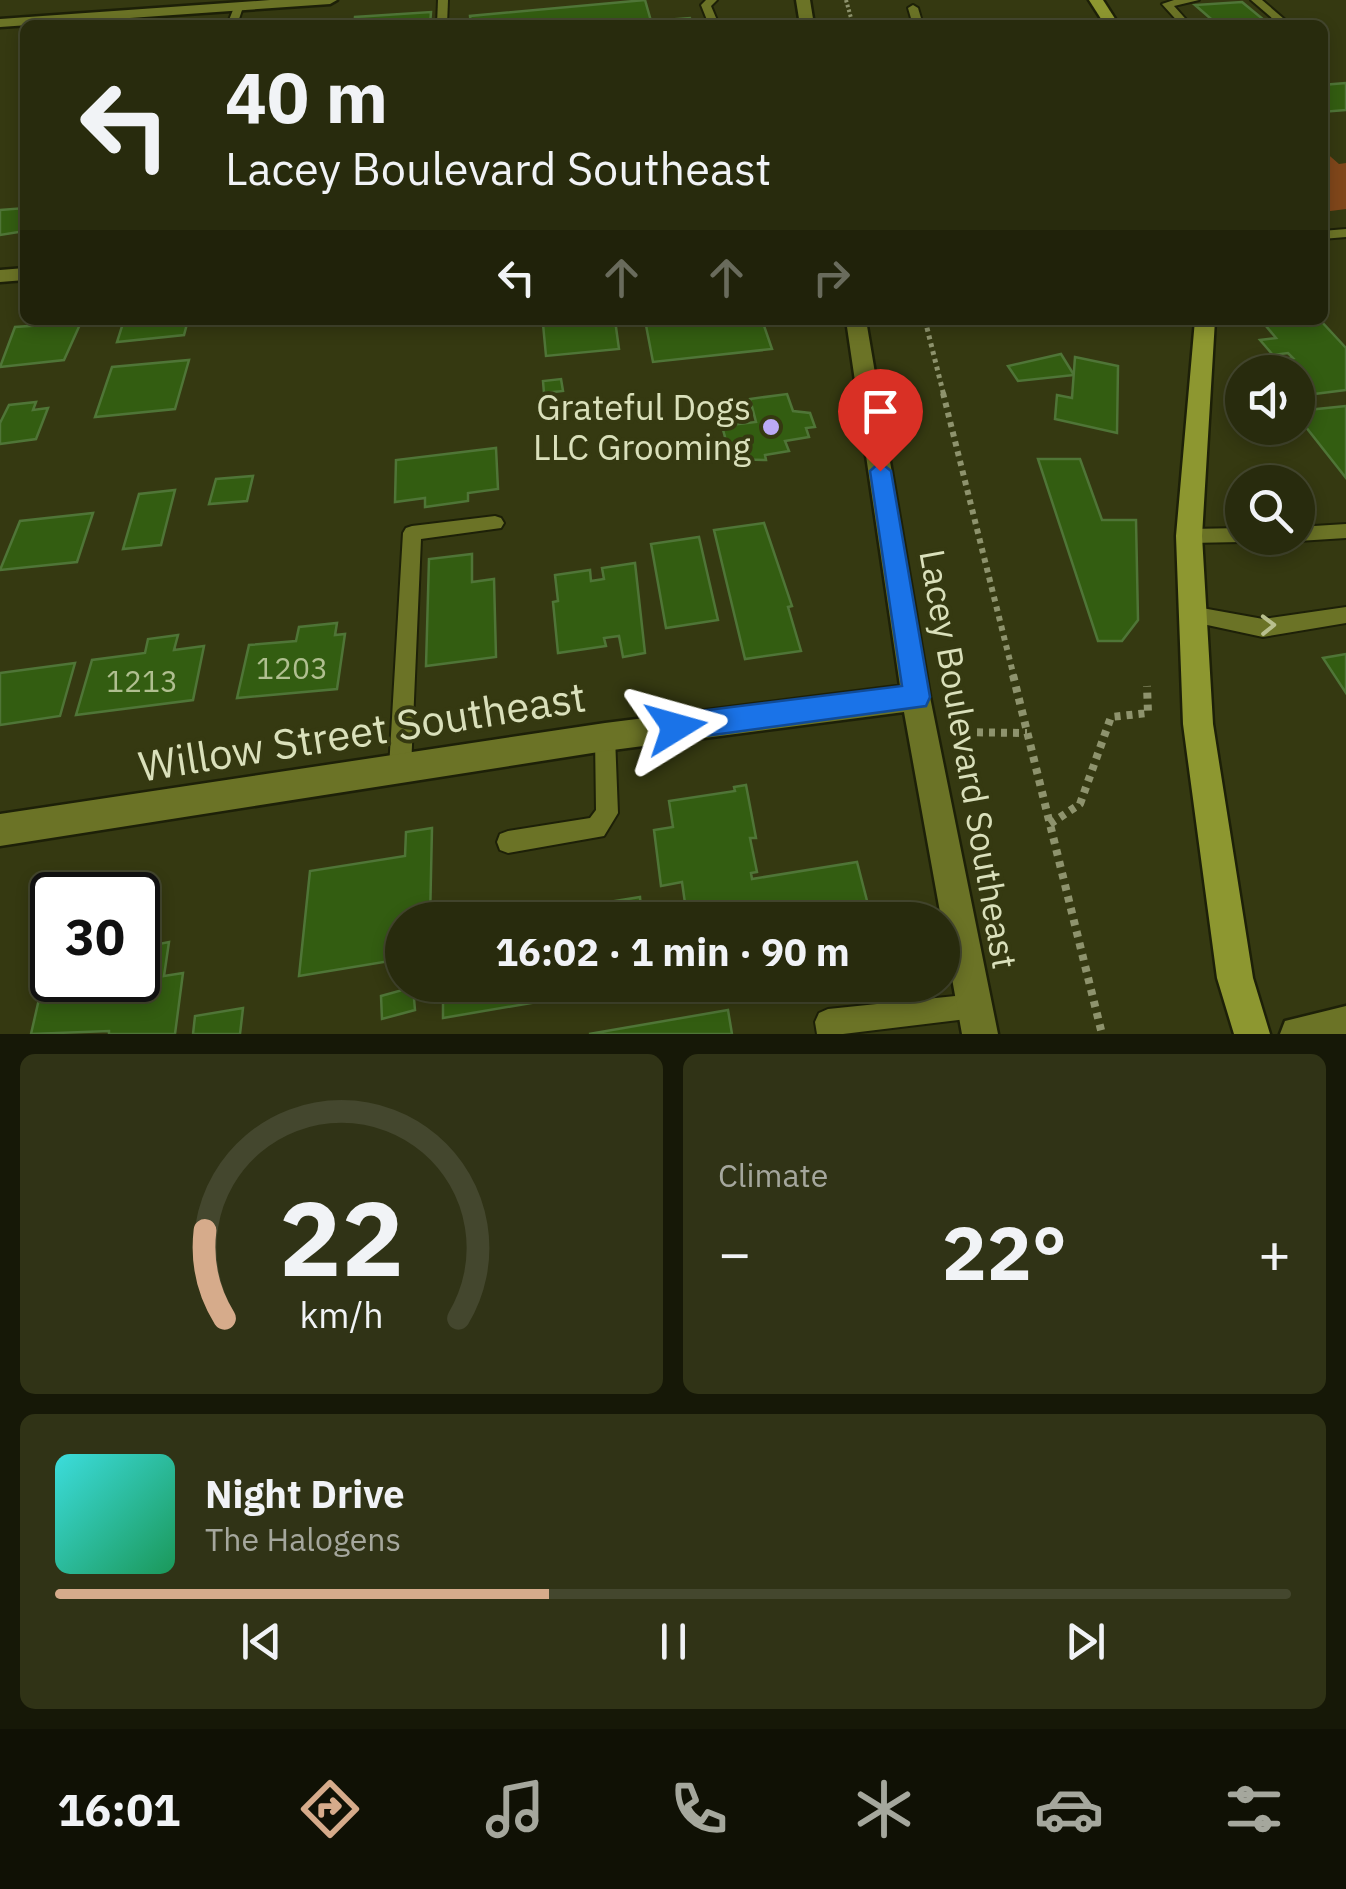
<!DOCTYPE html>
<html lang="en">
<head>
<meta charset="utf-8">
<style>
	body { margin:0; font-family:"IBM Plex Sans",sans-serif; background:#303316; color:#f1f3f6; height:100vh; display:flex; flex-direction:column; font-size:38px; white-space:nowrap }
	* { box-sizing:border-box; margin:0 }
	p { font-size:32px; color:#a5a79d }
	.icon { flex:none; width:55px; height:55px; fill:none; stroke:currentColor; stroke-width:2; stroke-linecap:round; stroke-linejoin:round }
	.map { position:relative; height:1034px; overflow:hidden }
	.panel { display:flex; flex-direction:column; gap:20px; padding:20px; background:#161807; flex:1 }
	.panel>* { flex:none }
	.hud { position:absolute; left:20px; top:20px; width:1308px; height:305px; border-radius:15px; box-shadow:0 5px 15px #0003,0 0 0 2px #44472e; background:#282b0d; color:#f1f3f6; overflow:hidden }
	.controls { position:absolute; left:1225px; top:355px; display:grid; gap:20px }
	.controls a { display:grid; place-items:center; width:90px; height:90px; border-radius:50%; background:#282b0d; box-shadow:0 5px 15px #0003,0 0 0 2px #44472e; font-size:50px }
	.speed { position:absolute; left:30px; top:872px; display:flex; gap:20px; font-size:50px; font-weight:700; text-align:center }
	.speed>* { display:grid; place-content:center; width:130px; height:130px; border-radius:50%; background:#282b0d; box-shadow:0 5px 15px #0003,0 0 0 2px #44472e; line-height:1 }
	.speed .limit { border:5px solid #111; border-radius:15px; background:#fff; color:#111 }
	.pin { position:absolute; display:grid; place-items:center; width:85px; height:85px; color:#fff; margin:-102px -42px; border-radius:50% 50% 50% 0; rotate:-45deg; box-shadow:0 0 10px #0007 }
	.pin .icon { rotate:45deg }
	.me { position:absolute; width:110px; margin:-55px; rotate:82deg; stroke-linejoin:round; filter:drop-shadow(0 0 8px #0008) }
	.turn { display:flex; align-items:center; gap:35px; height:210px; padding:0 40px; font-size:45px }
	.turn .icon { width:130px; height:130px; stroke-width:2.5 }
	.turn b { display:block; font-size:70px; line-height:85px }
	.lanes { display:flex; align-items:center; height:95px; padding:0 40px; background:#0003; justify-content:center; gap:50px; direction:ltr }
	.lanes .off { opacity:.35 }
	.big { font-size:75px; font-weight:700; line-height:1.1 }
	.panel .widget { flex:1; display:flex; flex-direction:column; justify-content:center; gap:15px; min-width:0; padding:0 35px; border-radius:15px; background:#303316 }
	.panel .dial { align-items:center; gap:0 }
	.dial svg { height:260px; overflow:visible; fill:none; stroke:#44472e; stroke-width:7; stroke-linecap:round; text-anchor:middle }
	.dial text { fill:#f1f3f6; stroke:none }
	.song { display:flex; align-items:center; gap:30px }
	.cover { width:120px; height:120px; border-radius:15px; background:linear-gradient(135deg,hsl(180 70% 55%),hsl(150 70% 35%)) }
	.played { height:10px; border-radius:5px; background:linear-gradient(90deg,#d6ab8b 40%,#44472e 40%) }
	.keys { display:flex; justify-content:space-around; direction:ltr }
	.heat { display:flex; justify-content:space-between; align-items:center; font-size:55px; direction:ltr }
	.panel .tiles { flex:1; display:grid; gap:20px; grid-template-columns:1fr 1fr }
	.widget:last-child { grid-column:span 2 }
	.trip { position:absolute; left:385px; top:902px; width:575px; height:100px; border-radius:50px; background:#282b0d; box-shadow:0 5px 15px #0003,0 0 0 2px #44472e; font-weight:700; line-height:100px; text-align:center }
	.tab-bar { display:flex; height:160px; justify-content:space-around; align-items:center; background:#101105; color:#a5a79d }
	.tab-bar .icon { width:70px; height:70px }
	.tab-bar .selected { color:#d6ab8b }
	.tab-bar b { font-size:45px; color:#f1f3f6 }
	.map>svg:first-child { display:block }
</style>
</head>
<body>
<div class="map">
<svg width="1346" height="1034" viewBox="0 0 1346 1034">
	<rect width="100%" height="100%" fill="#353911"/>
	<!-- green -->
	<path fill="#7f461a" d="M1323,150L1339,164L1346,163V209L1323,212Z"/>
	<!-- building -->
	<g fill="#335d11" stroke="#4f7537" stroke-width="2.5">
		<path d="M645,0L651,21L690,18L693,24L471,25L470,16Z"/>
		<path d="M1242,2L1270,25H1218L1195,5Z"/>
		<path d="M431,12L430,25H354L355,17Z"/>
		<path d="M1346,83V110L1322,112V85Z"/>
		<path d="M25,208V231L0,235V210Z"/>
		<path d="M45,320H82L64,360L0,367L15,327L43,325Z"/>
		<path d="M124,320H188L184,335L117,342Z"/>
		<path d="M547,320H615L619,349L546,356L543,324Z"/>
		<path d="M645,320H762L772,349L653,362Z"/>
		<path d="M1261,320H1320L1346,348V390L1298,396V372H1267L1293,369L1285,359L1293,358L1288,353L1273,355L1260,340L1276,338Z"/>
		<path d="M1061,354L1074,375L1018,381L1008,366Z"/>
		<path d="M1075,357L1118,366L1117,433L1055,419L1057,395L1072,398Z"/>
		<path d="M189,360L175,409L95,417L112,367Z"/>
		<path d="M561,379L563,391L544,393L543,381Z"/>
		<path d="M787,394L793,411L810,413L815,427L806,428L809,437L785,441L789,451L765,455L766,460L731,459L722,426L756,422L750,399Z"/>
		<path d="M36,402L33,410L48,408L36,439L0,444V423L9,405Z"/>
		<path d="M1346,406V478L1298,417V411Z"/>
		<path d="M496,448L498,489L468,493V501L425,507V498L395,502L396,460Z"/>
		<path d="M1038,459H1080L1102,520H1136L1138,620L1122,641H1098Z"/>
		<path d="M253,476L247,501L209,504L216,479Z"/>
		<path d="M175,490L161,545L123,549L139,494Z"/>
		<path d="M93,513L77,562L0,570L20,521Z"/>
		<path d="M764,523L792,606L788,607L801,651L745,659L714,530Z"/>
		<path d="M699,537L718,620L666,628L651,544Z"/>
		<path d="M472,554V582L494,579L496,657L426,666L429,559Z"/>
		<path d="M635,563L645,653L623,657L619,636L604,638L606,646L558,653L553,602L558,601L555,575L590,570L591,581L604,579L602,568Z"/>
		<path d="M337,623L335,635L345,634L337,689L237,698L249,645L296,641L299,627Z"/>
		<path d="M178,635L174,650L204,646L193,700L76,715L92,660L145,653L148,639Z"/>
		<path d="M1346,654V693L1323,658Z"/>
		<path d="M75,663L60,716L0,725V673Z"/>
		<path d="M746,785L756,838H750L757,872L751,873L752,879L857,862L872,920H498L640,897L641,910L685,903L682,882L661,886L654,830L673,827L669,801L735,791L734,787Z"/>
		<path d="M432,828L430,920H402V959L299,976L310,871L405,856L406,832Z"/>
		<path d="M169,942L164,976L183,973L175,1034H109V1031L31,1034L47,964L52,963V980H138V948Z"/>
		<path d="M443,985H637L443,1018Z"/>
		<path d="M687,985H752L689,996Z"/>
		<path d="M413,987L415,1010L382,1019L381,996Z"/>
		<path d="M243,1008L240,1034H193L195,1016Z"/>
		<path d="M728,1010L732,1034H589Z"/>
	</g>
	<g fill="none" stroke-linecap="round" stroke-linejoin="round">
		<defs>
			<g id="service">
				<path d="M438,0H448L447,25H437Z"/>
				<path d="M706,0H717L711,6L719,25H709L701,5Z"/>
				<path d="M1174,0H1199L1174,6L1191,25H1181L1162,4Z"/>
				<path d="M1251,0H1262L1291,25H1280Z"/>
				<path d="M235,5L243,7L237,25H227Z"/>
				<path d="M913,5L918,8L923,25H913L908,8Z"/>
				<path d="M1346,229V237L1322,239V231Z"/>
				<path d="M495,516L501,518L504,523L501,528L421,539L411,768L408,775L400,779L392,775L389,768L403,533L406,528L412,526Z"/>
				<path d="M1346,524V538L1298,541L1291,538H1298V527Z"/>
				<path d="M1242,528V538H1250L1242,542L1189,543L1183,541L1180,536L1183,531L1189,529Z"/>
				<path d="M1191,606L1263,619L1346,607V623L1263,637L1184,620L1182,614L1184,608Z"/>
				<path d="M605,727L612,730L615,737L618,813L604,836L508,853L500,850L497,842L500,834L508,831L590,818L596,810L595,737L598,730Z"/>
				<path d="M975,994L984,997L987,1006L984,1015L975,1018L843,1034H817L815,1022L819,1013L828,1009Z"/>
			</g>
			<g id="minor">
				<path d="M796,0H810L814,25H800Z"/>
				<path d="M25,268V280L0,282V270Z"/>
				<path d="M846,320H866L930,697L998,1034H962L904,712L605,751L0,846V814L605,723L900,686Z"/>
				<path d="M1346,1006V1034H1280L1285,1021Z"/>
			</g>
			<path id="tertiary" d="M270,0H337L330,4L0,27V19Z"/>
			<g id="primary">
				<path d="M1089,0H1103L1119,25H1105Z"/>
				<path d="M1195,320H1215L1202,536L1213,724L1253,978L1270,1034H1234L1217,978L1183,724L1176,536Z"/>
			</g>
		</defs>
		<!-- service casing -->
		<use href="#service" stroke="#1d2008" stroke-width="4"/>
		<!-- minor casing -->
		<use href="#minor" stroke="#1d2008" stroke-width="5"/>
		<!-- tertiary casing -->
		<use href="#tertiary" stroke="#1d2008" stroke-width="5"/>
		<!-- primary casing -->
		<use href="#primary" stroke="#1d2008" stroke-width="5"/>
		<!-- path-far3 -->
		<path stroke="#8e936d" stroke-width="4" stroke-dasharray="2.5 2.5" stroke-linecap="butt" d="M846,0L853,25"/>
		<!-- path-far2 -->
		<path stroke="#8e936d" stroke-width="5" stroke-dasharray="4 4" stroke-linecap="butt" d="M925,320L944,396"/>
		<!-- path-far1 -->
		<path stroke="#8e936d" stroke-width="6" stroke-dasharray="5 5" stroke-linecap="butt" d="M943,393L1014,677"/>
		<!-- path -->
		<g stroke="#8e936d" stroke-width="8" stroke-dasharray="6 6" stroke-linecap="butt">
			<path d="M1013,675L1102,1034"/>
			<path d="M953,732L1027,733"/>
			<path d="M1050,824L1080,804L1111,717L1148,713L1147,686"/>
		</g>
		<!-- service -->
		<use href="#service" fill="#6b7326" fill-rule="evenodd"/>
		<!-- minor -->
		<use href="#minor" fill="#6b7326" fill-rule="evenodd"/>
		<!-- tertiary -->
		<use href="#tertiary" fill="#6b7326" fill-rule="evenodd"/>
		<!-- primary -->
		<use href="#primary" fill="#8d9730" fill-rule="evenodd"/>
	</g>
	<!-- one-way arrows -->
	<defs><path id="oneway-chevron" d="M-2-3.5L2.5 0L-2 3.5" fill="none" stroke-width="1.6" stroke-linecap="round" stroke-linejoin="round" transform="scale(2.5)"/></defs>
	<use stroke="#b9bf8e" href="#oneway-chevron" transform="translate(1268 625) rotate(-1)"/>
	<!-- route -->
	<path fill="#1a73e8" stroke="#114b97" stroke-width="2.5" d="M880,462L891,471L930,697L926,706L676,740L666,736L663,727L666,718L676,714L902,686L870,471Z"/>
	<!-- markers -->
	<circle fill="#bcaaf6" stroke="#353911" stroke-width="4" cx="771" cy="427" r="10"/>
	<g text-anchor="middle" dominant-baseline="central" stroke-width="8" stroke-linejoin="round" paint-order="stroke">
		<!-- number labels -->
		<g font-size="30" fill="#b0bf90">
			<text x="292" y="667">1203</text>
			<text x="142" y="680">1213</text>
		</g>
		<!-- poi labels -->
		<g font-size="35" fill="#dae0bb" stroke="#353911" text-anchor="end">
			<text x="751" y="407">Grateful Dogs<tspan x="751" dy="40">LLC Grooming</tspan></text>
		</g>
		<!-- street labels -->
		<g font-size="35" fill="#dae0bb" stroke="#353911">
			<text transform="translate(969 759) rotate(80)">Lacey Boulevard Southeast</text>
		</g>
		<!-- near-street labels -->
		<g font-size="42" fill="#dae0bb" stroke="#353911">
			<text transform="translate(362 731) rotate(-9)">Willow Street Southeast</text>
		</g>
	</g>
</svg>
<div class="controls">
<a><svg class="icon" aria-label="sound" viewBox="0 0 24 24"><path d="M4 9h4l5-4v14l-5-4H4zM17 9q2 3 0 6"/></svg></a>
<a><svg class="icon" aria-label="search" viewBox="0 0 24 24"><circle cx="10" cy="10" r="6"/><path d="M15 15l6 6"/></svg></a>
</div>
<div class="speed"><div class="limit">30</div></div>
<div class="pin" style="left:880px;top:471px;background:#d93025"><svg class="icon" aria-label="arrive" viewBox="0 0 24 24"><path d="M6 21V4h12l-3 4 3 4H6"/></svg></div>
<svg class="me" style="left:676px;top:727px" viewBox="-20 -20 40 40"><path d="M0-17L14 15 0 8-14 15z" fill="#1a73e8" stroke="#fff" stroke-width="4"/></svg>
<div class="trip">16:02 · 1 min · 90 m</div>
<div class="hud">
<div class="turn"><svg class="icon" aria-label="left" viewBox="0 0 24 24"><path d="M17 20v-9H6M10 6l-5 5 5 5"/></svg><div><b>40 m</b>Lacey Boulevard Southeast</div></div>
<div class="lanes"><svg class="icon" aria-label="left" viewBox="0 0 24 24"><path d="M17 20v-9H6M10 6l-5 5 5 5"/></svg><svg class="icon off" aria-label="ahead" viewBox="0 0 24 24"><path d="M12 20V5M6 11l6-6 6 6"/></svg><svg class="icon off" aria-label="ahead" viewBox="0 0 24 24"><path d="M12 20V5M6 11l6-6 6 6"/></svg><svg class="icon off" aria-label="right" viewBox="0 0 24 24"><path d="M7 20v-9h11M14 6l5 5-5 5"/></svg></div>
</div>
</div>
<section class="panel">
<div class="tiles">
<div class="widget dial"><svg viewBox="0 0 100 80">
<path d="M14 69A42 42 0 1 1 86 69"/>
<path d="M14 69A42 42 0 0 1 8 42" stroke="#d6ab8b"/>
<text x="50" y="56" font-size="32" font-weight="700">22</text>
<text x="50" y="72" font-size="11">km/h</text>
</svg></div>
<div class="widget"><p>Climate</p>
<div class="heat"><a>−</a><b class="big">22°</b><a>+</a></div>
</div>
<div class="widget">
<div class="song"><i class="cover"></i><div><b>Night Drive</b><p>The Halogens</p></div></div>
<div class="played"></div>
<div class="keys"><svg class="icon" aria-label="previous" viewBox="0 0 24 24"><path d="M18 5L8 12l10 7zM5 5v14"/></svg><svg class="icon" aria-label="pause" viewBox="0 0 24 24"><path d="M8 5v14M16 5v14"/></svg><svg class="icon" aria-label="next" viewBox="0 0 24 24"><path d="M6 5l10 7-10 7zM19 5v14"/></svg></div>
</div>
</div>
</section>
<nav class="tab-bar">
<b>16:01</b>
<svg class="icon selected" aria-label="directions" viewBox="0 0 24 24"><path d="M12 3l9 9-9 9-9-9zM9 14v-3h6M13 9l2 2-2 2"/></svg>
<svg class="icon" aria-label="music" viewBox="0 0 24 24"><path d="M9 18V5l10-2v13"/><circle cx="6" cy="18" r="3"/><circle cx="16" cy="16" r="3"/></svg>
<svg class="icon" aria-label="phone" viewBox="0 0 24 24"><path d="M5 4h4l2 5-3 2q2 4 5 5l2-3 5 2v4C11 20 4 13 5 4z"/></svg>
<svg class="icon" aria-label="climate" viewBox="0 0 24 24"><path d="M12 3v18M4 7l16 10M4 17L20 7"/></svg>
<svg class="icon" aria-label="car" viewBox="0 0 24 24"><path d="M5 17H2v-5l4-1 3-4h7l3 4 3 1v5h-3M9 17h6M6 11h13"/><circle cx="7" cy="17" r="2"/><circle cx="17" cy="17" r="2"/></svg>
<svg class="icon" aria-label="filters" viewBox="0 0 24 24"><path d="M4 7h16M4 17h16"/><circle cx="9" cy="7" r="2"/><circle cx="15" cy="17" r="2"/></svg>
</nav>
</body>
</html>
